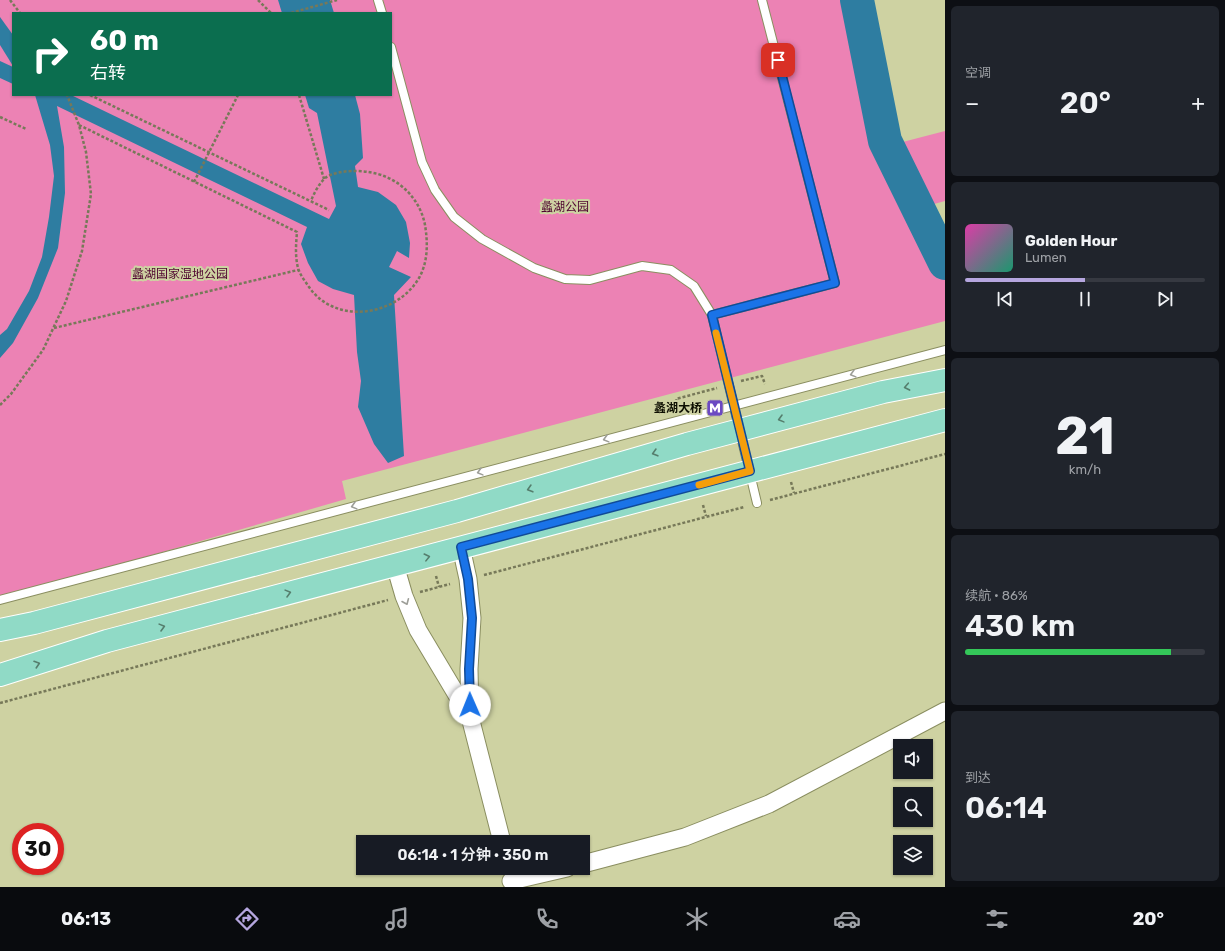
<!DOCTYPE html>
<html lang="zh">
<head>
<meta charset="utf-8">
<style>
	body { margin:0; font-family:Rubik,"Noto Sans SC",sans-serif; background:#20242c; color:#f1f3f6; height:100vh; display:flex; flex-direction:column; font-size:15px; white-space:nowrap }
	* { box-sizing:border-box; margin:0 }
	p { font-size:13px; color:#9ea1a6 }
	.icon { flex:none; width:22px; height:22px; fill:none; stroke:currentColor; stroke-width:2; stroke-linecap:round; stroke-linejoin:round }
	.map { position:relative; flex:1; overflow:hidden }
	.panel { display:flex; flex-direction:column; gap:6px; padding:6px; background:#0d0f14; width:280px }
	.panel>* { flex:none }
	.guide { position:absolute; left:12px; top:12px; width:380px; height:84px; border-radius:0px; box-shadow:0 1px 3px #0004; background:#0b6e4f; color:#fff; overflow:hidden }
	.controls { position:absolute; left:893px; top:739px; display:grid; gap:8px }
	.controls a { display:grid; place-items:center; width:40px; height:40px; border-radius:0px; background:#171b24; box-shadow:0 1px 3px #0004; font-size:20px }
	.speed { position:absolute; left:12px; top:823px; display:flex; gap:8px; font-size:20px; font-weight:700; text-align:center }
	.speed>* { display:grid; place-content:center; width:52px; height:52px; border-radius:50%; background:#171b24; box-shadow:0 1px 3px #0004; line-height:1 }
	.speed .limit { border:6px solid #d22; background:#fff; color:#111 }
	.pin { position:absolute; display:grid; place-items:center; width:34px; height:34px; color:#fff; margin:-17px; border-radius:8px; box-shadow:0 2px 6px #0006 }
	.me { position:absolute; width:44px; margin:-22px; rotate:359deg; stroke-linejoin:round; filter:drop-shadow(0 0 3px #0008) }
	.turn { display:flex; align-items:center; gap:14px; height:84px; padding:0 12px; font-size:18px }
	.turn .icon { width:52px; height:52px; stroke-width:2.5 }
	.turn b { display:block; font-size:28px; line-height:34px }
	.big { font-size:30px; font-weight:600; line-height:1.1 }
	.panel .tile { flex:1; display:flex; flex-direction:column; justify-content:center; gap:6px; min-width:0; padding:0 14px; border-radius:6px; background:#20242c }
	.panel .dial { align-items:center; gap:0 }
	.dial b { font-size:52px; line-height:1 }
	.song { display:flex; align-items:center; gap:12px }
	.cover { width:48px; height:48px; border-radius:6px; background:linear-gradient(135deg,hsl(320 70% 55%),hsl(160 70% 35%)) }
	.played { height:4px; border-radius:2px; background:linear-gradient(90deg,#b5a6df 50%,#363941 50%) }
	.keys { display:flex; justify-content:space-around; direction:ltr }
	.heat { display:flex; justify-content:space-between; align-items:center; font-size:22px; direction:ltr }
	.charge { height:6px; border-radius:3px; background:linear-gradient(90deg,#34c759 86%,#363941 0) }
	.trip { position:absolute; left:356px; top:835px; width:234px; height:40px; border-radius:0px; background:#171b24; box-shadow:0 1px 3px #0004; font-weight:600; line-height:40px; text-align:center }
	.menu { display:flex; height:64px; justify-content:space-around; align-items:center; background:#090b0e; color:#9ea1a6 }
	.menu .icon { width:28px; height:28px }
	.menu .current { color:#b5a6df }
	.menu b { font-size:18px; color:#f1f3f6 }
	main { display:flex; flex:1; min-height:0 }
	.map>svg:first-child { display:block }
</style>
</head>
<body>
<main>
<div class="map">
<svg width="945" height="887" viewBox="0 0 945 887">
	<rect width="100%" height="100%" fill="#ced2a2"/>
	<!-- green -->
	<path fill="#ec82b4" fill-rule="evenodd" d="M0,0H868L895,144L945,131V201L905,212L945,280V321L342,481L346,499L0,599ZM13,13H391V95H13Z"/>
	<!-- water -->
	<g fill="#2e7da1">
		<path d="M278,0H330L334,13H282Z"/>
		<path d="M0,17L13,35V66L0,45Z"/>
		<path d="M0,61L13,67V84L0,78Z"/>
		<path d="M35,95H71L329,219L336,206L317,113L309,108L305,95H355L360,114L363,158L355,166L358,187L378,192L396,205L406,222L410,243L409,258L397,251L389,267L411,277L394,295L404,456L388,463L374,444L358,407L361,381L357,352L354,295L333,289L318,281L308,263L301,244L307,227L57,106L64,147L65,193L58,248L38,298L13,343L0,358V335L7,329L29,291L42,257L49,217L54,176L50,145Z"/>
	</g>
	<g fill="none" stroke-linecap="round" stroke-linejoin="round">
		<!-- river -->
		<path stroke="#2e7da1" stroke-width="34" d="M857,0L885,141L945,263"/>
		<defs>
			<g id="service">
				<path d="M378,0L382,13"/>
				<path d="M391,47L422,162L435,190L454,217L482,239L534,268L565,279L590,280L642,266L671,270L694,286L712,315L757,503"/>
				<path d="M712,315L835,283L762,0"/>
				<path d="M0,600L945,350"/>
			</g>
			<g id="minor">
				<path d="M395,565L404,596L418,630L470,717L469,669L472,618L468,579L461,547"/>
				<path d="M470,717L502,842"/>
				<path d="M583,864L685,837L769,804L945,711"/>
				<path d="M511,881L567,868"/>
			</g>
			<g id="primary">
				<path d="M0,630L34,623L457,511L687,444L883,392L945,380"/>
				<path d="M0,675L107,641L945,420"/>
			</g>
		</defs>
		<!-- service casing -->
		<use href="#service" stroke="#8a8e60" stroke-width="10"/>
		<!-- minor casing -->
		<use href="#minor" stroke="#8a8e60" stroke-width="19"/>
		<!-- primary casing -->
		<use href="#primary" stroke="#fff" stroke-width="24"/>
		<!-- path -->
		<g stroke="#777959" stroke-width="2.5" stroke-dasharray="3 2" stroke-linecap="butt">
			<path d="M10,0L20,13"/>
			<path d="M258,0L271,13"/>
			<path d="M291,13L337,0"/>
			<path d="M90,95L329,210"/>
			<path d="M299,95L324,179"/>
			<path d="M0,117L26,129"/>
			<path d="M79,125L297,232C296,244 295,256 298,268C300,275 305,281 309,287C335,325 396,317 419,278C428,262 428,243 425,225C421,203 405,184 384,176C369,170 339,168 325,178C319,184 314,193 311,201"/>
			<path d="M194,182L238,95"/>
			<path d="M54,328L298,270"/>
			<path d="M741,381L762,376L765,384"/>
			<path d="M0,405L11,394L43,350L66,301L82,251L91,194L86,152L79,125L67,95"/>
			<path d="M678,407L676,399L717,388"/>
			<path d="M791,482L794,493"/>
			<path d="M770,500L945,454"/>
			<path d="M703,505L706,516"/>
			<path d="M484,575L744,507"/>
			<path d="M436,576L439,587"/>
			<path d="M420,592L450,584"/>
			<path d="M0,703L388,600"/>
		</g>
		<!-- service -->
		<use href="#service" stroke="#fff" stroke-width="8"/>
		<!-- minor -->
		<use href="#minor" stroke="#fff" stroke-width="17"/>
		<!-- primary -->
		<use href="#primary" stroke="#90dac6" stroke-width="22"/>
	</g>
	<!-- one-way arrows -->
	<defs><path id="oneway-chevron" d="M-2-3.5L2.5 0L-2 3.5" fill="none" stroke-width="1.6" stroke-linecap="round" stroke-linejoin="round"/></defs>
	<g stroke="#9e9f99">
		<use href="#oneway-chevron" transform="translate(853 374) rotate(165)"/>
		<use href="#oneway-chevron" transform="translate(606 439) rotate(165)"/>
		<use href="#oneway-chevron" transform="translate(480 472) rotate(165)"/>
		<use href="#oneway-chevron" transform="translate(354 506) rotate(165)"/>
		<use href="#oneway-chevron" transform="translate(406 602) rotate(67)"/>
	</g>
	<g stroke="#557e6d">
		<use href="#oneway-chevron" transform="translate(907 387) rotate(169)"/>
		<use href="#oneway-chevron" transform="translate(781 419) rotate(165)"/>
		<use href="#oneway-chevron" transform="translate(655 453) rotate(164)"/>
		<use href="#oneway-chevron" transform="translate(530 489) rotate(164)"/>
		<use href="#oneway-chevron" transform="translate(427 557) rotate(-14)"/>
		<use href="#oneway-chevron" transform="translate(288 593) rotate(-15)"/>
		<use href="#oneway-chevron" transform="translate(162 627) rotate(-15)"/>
		<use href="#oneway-chevron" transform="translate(37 664) rotate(-18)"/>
	</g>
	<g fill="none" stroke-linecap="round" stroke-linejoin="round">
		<defs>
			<path id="route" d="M470,705L469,669L472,618L468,579L461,547L750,471L712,315L835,283L778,60"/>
		</defs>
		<!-- route casing -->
		<use href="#route" stroke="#114b97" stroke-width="10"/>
		<!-- route -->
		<use href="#route" stroke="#1a73e8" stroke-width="7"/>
		<!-- slow -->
		<path stroke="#f59e0b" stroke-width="7" d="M699,485L750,471L716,333"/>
	</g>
	<!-- icons -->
	<defs>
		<symbol id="metro-square" viewBox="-11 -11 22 22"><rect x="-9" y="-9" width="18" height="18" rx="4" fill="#6b49c2" stroke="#ced2a2"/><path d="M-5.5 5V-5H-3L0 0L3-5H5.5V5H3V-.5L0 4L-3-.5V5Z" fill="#fff"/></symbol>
	</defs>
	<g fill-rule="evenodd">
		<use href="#metro-square" x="705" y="398" width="20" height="20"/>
	</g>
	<g text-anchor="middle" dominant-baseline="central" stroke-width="4" stroke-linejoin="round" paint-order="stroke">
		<!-- park labels -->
		<g font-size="12" fill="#4f0530" stroke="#ced2a2">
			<text x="565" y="207">蠡湖公园</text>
			<text x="180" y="274">蠡湖国家湿地公园</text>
		</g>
		<!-- poi labels -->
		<g font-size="12" font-weight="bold" fill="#0d0e01" stroke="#ced2a2" text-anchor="end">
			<text x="702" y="408">蠡湖大桥</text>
		</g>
	</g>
</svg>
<div class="controls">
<a><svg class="icon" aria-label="sound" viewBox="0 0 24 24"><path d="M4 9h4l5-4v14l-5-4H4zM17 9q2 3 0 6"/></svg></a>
<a><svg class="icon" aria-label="search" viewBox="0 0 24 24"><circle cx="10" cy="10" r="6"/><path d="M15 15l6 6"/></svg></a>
<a><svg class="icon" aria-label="layers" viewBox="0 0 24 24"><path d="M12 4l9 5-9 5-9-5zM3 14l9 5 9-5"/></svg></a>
</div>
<div class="speed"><div class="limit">30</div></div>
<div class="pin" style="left:778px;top:60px;background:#d93025"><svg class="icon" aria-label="arrive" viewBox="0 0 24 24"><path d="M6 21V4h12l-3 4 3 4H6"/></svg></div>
<svg class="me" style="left:470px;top:705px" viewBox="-20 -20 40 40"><circle r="19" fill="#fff"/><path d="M0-13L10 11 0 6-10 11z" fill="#1a73e8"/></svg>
<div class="trip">06:14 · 1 分钟 · 350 m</div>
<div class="guide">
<div class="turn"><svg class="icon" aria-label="right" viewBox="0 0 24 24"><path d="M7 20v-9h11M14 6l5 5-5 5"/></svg><div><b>60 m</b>右转</div></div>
</div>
</div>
<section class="panel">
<div class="tile"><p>空调</p>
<div class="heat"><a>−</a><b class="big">20°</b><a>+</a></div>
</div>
<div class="tile">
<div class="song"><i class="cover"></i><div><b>Golden Hour</b><p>Lumen</p></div></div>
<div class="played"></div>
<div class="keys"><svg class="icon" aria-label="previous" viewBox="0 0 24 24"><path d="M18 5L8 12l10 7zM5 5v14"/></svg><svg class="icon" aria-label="pause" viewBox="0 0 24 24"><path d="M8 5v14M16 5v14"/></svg><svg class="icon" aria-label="next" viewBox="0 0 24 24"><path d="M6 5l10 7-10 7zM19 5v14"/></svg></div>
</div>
<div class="tile dial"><b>21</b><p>km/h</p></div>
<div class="tile"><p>续航 · 86%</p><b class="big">430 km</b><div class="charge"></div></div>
<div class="tile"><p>到达</p><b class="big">06:14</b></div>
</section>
</main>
<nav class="menu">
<b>06:13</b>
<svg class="icon current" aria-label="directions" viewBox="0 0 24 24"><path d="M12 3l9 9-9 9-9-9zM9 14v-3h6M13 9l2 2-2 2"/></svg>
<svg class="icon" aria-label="music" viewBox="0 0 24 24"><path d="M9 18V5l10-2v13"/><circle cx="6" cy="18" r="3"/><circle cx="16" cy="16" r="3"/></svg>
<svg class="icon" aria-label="phone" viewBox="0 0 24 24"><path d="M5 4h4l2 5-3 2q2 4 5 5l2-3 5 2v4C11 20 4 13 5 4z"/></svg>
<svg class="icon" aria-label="climate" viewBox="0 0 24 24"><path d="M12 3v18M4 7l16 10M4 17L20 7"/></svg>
<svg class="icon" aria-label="car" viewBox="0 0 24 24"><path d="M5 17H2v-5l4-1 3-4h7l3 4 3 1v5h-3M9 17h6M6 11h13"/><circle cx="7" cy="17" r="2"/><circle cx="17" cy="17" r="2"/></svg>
<svg class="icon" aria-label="filters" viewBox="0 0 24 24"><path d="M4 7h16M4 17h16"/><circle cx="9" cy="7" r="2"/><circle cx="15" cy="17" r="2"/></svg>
<b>20°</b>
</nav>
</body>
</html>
